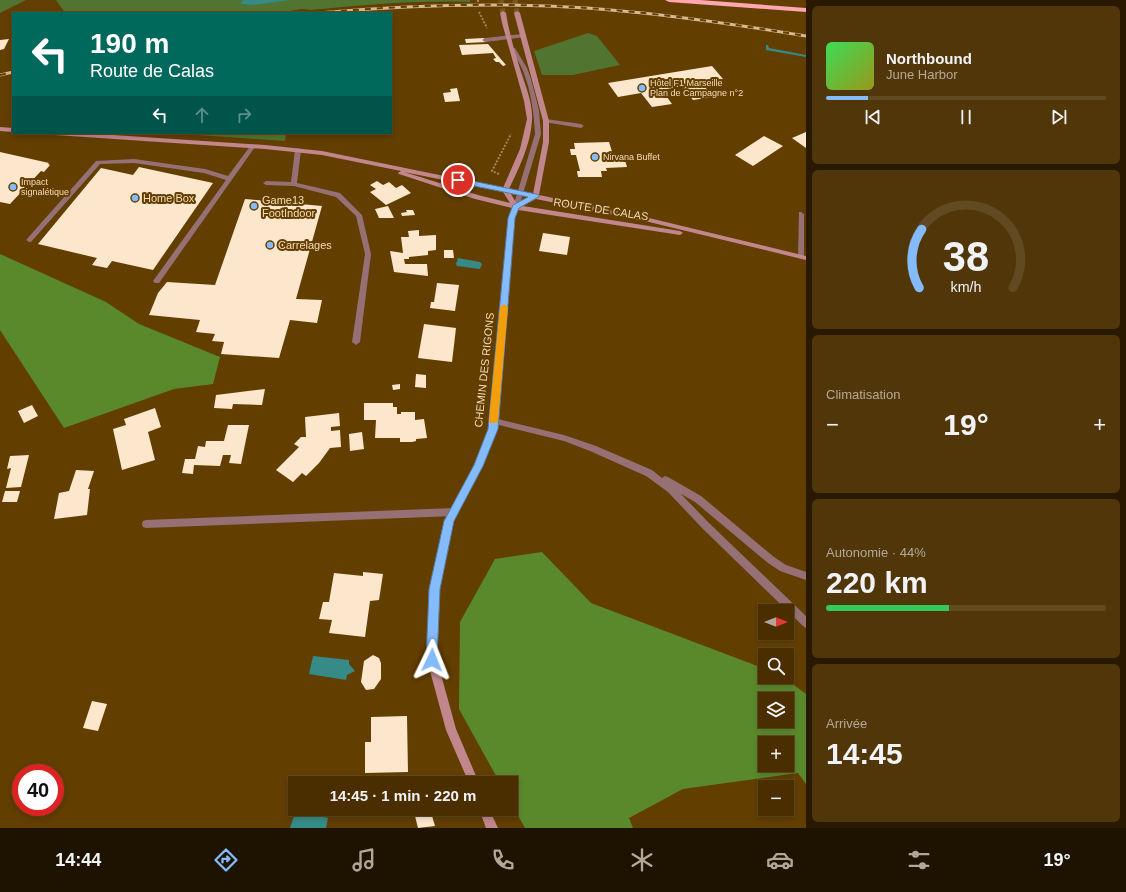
<!DOCTYPE html>
<html lang="fr">
<head>
<meta charset="utf-8">
<style>
	body { margin:0; font-family:Arial,sans-serif; background:#51360a; color:#f1f3f6; height:100vh; display:flex; flex-direction:column; font-size:15px; white-space:nowrap }
	* { box-sizing:border-box; margin:0 }
	p { font-size:13px; color:#b2a899 }
	.icon { flex:none; width:22px; height:22px; fill:none; stroke:currentColor; stroke-width:2; stroke-linecap:round; stroke-linejoin:round }
	.map { position:relative; flex:1; overflow:hidden }
	.drawer { display:flex; flex-direction:column; gap:6px; padding:6px; background:#291900; width:320px }
	.drawer>* { flex:none }
	.banner { position:absolute; left:12px; top:12px; width:380px; height:122px; border-radius:0px; box-shadow:0 2px 6px #0003,0 0 0 1px #614a22; background:#00695c; color:#fff; overflow:hidden }
	.needle { width:26px; rotate:90deg }
	.fabs { position:absolute; left:758px; top:604px; display:grid; gap:8px }
	.fabs a { display:grid; place-items:center; width:36px; height:36px; border-radius:0px; background:#4a2e00; box-shadow:0 2px 6px #0003,0 0 0 1px #614a22; font-size:20px }
	.speed { position:absolute; left:12px; top:764px; display:flex; gap:8px; font-size:20px; font-weight:700; text-align:center }
	.speed>* { display:grid; place-content:center; width:52px; height:52px; border-radius:50%; background:#4a2e00; box-shadow:0 2px 6px #0003,0 0 0 1px #614a22; line-height:1 }
	.speed .limit { border:6px solid #d22; background:#fff; color:#111 }
	.pin { position:absolute; display:grid; place-items:center; width:34px; height:34px; color:#fff; margin:-17px; border:2px solid #fff; border-radius:50%; box-shadow:0 1px 4px #0007 }
	.me { position:absolute; width:44px; margin:-22px; rotate:2deg; stroke-linejoin:round; filter:drop-shadow(0 0 3px #0008) }
	.turn { display:flex; align-items:center; gap:14px; height:84px; padding:0 12px; font-size:18px }
	.turn .icon { width:52px; height:52px; stroke-width:2.5 }
	.turn b { display:block; font-size:28px; line-height:34px }
	.lanes { display:flex; align-items:center; height:38px; padding:0 12px; background:#0003; justify-content:center; gap:20px; direction:ltr }
	.lanes .off { opacity:.35 }
	.big { font-size:30px; font-weight:600; line-height:1.1 }
	.drawer .card { flex:1; display:flex; flex-direction:column; justify-content:center; gap:6px; min-width:0; padding:0 14px; border-radius:6px; background:#51360a }
	.drawer .dial { align-items:center; gap:0 }
	.dial svg { height:104px; overflow:visible; fill:none; stroke:#614a22; stroke-width:7; stroke-linecap:round; text-anchor:middle }
	.dial text { fill:#f1f3f6; stroke:none }
	.song { display:flex; align-items:center; gap:12px }
	.cover { width:48px; height:48px; border-radius:6px; background:linear-gradient(135deg,hsl(130 70% 55%),hsl(60 70% 35%)) }
	.played { height:4px; border-radius:2px; background:linear-gradient(90deg,#84bcfb 15%,#614a22 15%) }
	.keys { display:flex; justify-content:space-around; direction:ltr }
	.heat { display:flex; justify-content:space-between; align-items:center; font-size:22px; direction:ltr }
	.charge { height:6px; border-radius:3px; background:linear-gradient(90deg,#34c759 44%,#614a22 0) }
	.trip { position:absolute; left:288px; top:776px; width:230px; height:40px; border-radius:0px; background:#4a2e00; box-shadow:0 2px 6px #0003,0 0 0 1px #614a22; font-weight:600; line-height:40px; text-align:center }
	.tabs { display:flex; height:64px; justify-content:space-around; align-items:center; background:#1e1200; color:#b2a899 }
	.tabs .icon { width:28px; height:28px }
	.tabs .active { color:#84bcfb }
	.tabs b { font-size:18px; color:#f1f3f6 }
	main { display:flex; flex:1; min-height:0 }
	.map>svg:first-child { display:block }
</style>
</head>
<body>
<main>
<div class="map">
<svg width="806" height="828" viewBox="0 0 806 828">
	<rect width="100%" height="100%" fill="#623e00"/>
	<!-- green -->
	<g fill="#517531">
		<path d="M0,0H26L0,13Z"/>
		<path d="M56,0H470V2C417,0 363,5 311,10L302,9L278,13H65Z"/>
		<path d="M588,33L597,36L620,65L573,75H542L534,51Z"/>
		<path d="M169,133H286L285,141Z"/>
	</g>
	<!-- forest -->
	<g fill="#5a892c" fill-rule="evenodd">
		<path d="M0,254L106,302L139,324L220,357L213,384L174,389L64,428L0,330Z"/>
		<path d="M542,552L591,603L765,669V677H783L806,694V784L798,773L683,789L629,818L633,828H525L511,803V783H500L459,709L460,622L495,559ZM765,699H787V721H765ZM765,743H787V765H765Z"/>
	</g>
	<!-- water -->
	<g fill="#368a87">
		<path d="M243,0H289L254,5L241,4Z"/>
		<path d="M458,258L480,262L482,264L480,269L457,266L456,264Z"/>
		<path d="M313,656L349,660V664L355,671L347,675L346,680L309,674Z"/>
		<path d="M296,809L328,818L326,828H290Z"/>
	</g>
	<g fill="none" stroke-linecap="round" stroke-linejoin="round">
		<!-- stream -->
		<path fill="#368a87" fill-rule="evenodd" d="M766,45H768L769,48L806,55V57L766,50Z"/>
	</g>
	<!-- building -->
	<g fill="#fce7cc">
		<path d="M484,38L487,42L466,43L465,39Z"/>
		<path d="M9,39L4,49L0,50V40Z"/>
		<path d="M488,44L506,65L503,66L499,62H496L493,59L496,58L493,53L462,55L459,45Z"/>
		<path d="M712,66L723,79L702,83L713,97L693,100L682,86L662,90L672,104L652,107L641,93L618,97L608,83Z"/>
		<path d="M457,88L460,101L445,102L443,93L451,92L450,89Z"/>
		<path d="M806,132V148L792,138Z"/>
		<path d="M764,136L783,146L753,166L735,155Z"/>
		<path d="M609,142L614,158L624,157L627,167L606,168L607,171H601L602,177H578L577,171H580L576,155H571L570,149H575L574,143Z"/>
		<path d="M0,152L49,163L48,164L50,165L44,172L41,171L10,204L0,202Z"/>
		<path d="M139,167L213,183L153,270L112,261L107,268L92,265L97,258L38,244L101,168L133,175Z"/>
		<path d="M377,181L383,185L389,182L396,188L402,185L411,193L386,205L370,192L376,189L370,185Z"/>
		<path d="M245,199L322,206L296,299L322,300L317,323L290,320L279,358L221,354L224,342L212,341L215,334L196,332L200,320L149,315L158,293L167,282L215,285Z"/>
		<path d="M388,206L394,218H379L375,209Z"/>
		<path d="M406,210H413L415,215L402,216L401,213L407,212Z"/>
		<path d="M419,230V236L436,235V250L428,251V255L409,257V259H404L405,264H427L428,276L394,272L390,251L403,253L401,237H409L408,231Z"/>
		<path d="M543,233L570,237L567,255L539,251Z"/>
		<path d="M444,250H453L454,258H444Z"/>
		<path d="M437,283L459,285L455,311L430,308L431,302H434Z"/>
		<path d="M424,324L456,328L452,362L418,358Z"/>
		<path d="M416,374L426,375V388L415,387Z"/>
		<path d="M400,384V389L393,390L392,385Z"/>
		<path d="M265,389L262,405L233,404L232,409L214,408L216,395Z"/>
		<path d="M364,403H393V407H397V414H401V412H415V420L424,419L427,438L416,439V441L412,442H400V438H375L376,420H364Z"/>
		<path d="M32,405L38,416L24,423L18,411Z"/>
		<path d="M155,408L161,427L148,432L155,460L122,470L113,429L126,425L124,419Z"/>
		<path d="M339,413L340,426L331,427V431L340,430L341,447L330,448L319,463L306,476L302,473L293,482L276,470L299,447L294,444L301,437H306L305,417Z"/>
		<path d="M228,425H249L241,464L229,463L231,455H223L220,466L194,465L193,474L182,473L185,459H195L198,446L205,447L206,441H224Z"/>
		<path d="M362,432L364,449L350,451L349,434Z"/>
		<path d="M29,455L21,487L6,488L11,468L7,469L10,456Z"/>
		<path d="M76,470L94,471L88,489H90L87,515L54,519L59,493L69,491Z"/>
		<path d="M5,491H20L17,502H2Z"/>
		<path d="M363,572L383,574L379,600L370,601L365,637L329,633L332,620L319,619L323,602H329L334,573L363,576Z"/>
		<path d="M373,655L379,658L381,663V679L374,689L366,690L361,682L364,661Z"/>
		<path d="M92,701L107,704L98,731L83,728Z"/>
		<path d="M407,716L408,772L365,773V742H371V717Z"/>
		<path d="M327,777V783H316V778Z"/>
		<path d="M423,809H430L435,826L418,828L414,812Z"/>
	</g>
	<g fill="none" stroke-linecap="round" stroke-linejoin="round">
		<!-- secondary-tunnel -->
		<g stroke="#78561c" stroke-width="5.5" stroke-dasharray="5.5 3" stroke-linecap="butt">
			<path d="M501,0L503,13"/>
			<path d="M515,0L517,13"/>
		</g>
		<!-- path -->
		<g stroke="#a58555" stroke-width="2" stroke-dasharray="2 1.5" stroke-linecap="butt">
			<path d="M478,0V2"/>
			<path d="M479,12L487,28"/>
			<path d="M499,174L492,171L511,134"/>
		</g>
		<!-- lane -->
		<g fill="#967074" fill-rule="evenodd">
			<path d="M523,34L526,36L525,37L485,42L482,40L485,38Z"/>
			<path d="M511,48H515L527,68L531,79L539,110L541,134L519,207L516,209L513,207L535,134C534,113 531,91 523,71C520,63 515,56 510,49Z"/>
			<path d="M546,119L581,124L584,126L581,128L544,122L543,121Z"/>
			<path d="M253,144L255,145V147L159,283H155L153,281L226,180L204,173L134,163L100,164L31,242H29L26,240L96,161L134,159L205,169L228,176L251,145Z"/>
			<path d="M298,148L301,150L297,183L340,193L362,215L371,254L360,342L356,345L352,342L365,254L356,216L336,197L294,186L266,185L263,183L266,181L291,182L295,150Z"/>
			<path d="M799,212H801L804,214V257L801,259L798,257Z"/>
		</g>
		<!-- street -->
		<g fill="#967074" fill-rule="evenodd">
			<path d="M494,418L564,435L596,446L652,470L662,478L665,476L668,477L701,496L774,557L786,565L806,572V580L780,571L768,563L695,502L681,494L708,522L806,616V628L803,626L702,528L668,492L646,476L590,451L564,441L491,423L490,421L491,419Z"/>
			<path d="M454,508L457,509L458,512L457,515L454,516L146,528L143,527L142,524L143,521L146,520Z"/>
		</g>
		<!-- secondary -->
		<g fill="#c1878d" fill-rule="evenodd">
			<path d="M503,11L506,13C509,33 515,53 521,72C526,87 533,104 532,120C531,144 519,168 509,189L533,194L543,142V121L514,13L517,11L520,13L549,121V142L539,195L649,218L806,256V260L649,222L536,199L523,206L680,231L683,233L680,235L518,210L515,218L497,429L483,466L453,522L440,589L437,660L456,729L479,783H469L446,730L427,660L430,589L445,521L475,465L489,429L509,218L512,208L475,199L399,174L398,173L401,171L322,155L265,149L55,135L52,133H83L265,145L322,151L503,188L520,149L527,119L524,101L502,23L500,13ZM404,172L503,192L510,203L478,195ZM511,194L528,197L517,204Z"/>
			<path d="M0,127L13,128V132L0,131Z"/>
			<path d="M479,809H489L498,828H486Z"/>
		</g>
		<!-- highway -->
		<path fill="#ffa6b1" fill-rule="evenodd" d="M665,0H700L806,8V12L669,2Z"/>
		<defs>
			<g id="rail">
				<path d="M317,13C407,5 497,2 587,8C660,13 733,24 806,36"/>
				<path d="M0,75L13,72"/>
			</g>
		</defs>
		<!-- rail casing -->
		<use href="#rail" stroke="#d6b992" stroke-width="3"/>
		<!-- rail -->
		<use href="#rail" stroke="#623e00" stroke-width="2" stroke-dasharray="6" stroke-linecap="butt"/>
	</g>
	<!-- route -->
	<path fill="#84bcfb" stroke="#567aa3" d="M458,178L536,194L540,196L519,208L515,218L498,429L483,466L454,521L440,589L437,660L436,664L432,666L428,664L426,660L429,589L444,521L474,465L488,429L508,218L513,205L528,197L455,182L454,180Z"/>
	<!-- slow -->
	<path fill="#f59e0b" d="M504,304L508,307L498,420L497,423H490L489,420L500,307Z"/>
	<!-- markers -->
	<g fill="#84bcfb" stroke="#623e00" stroke-width="1.5">
		<circle cx="642" cy="88" r="4"/>
		<circle cx="595" cy="157" r="4"/>
		<circle cx="13" cy="187" r="4"/>
		<circle cx="135" cy="198" r="4"/>
		<circle cx="254" cy="206" r="4"/>
		<circle cx="270" cy="245" r="4"/>
	</g>
	<g text-anchor="middle" dominant-baseline="central" stroke-width="4" stroke-linejoin="round" paint-order="stroke">
		<!-- far-poi labels -->
		<g font-size="9" fill="#f7dcbb" stroke="#623e00" text-anchor="start">
			<text x="650" y="83">Hôtel F1 Marseille<tspan x="650" dy="10">Plan de Campagne n°2</tspan></text>
			<text x="603" y="157">Nirvana Buffet</text>
			<text x="21" y="182">Impact<tspan x="21" dy="10">signalétique</tspan></text>
		</g>
		<!-- poi labels -->
		<g font-size="11" fill="#f7dcbb" stroke="#623e00" text-anchor="start">
			<text x="143" y="198">Home Box</text>
			<text x="262" y="200">Game13<tspan x="262" dy="13">FootIndoor</tspan></text>
			<text x="278" y="245">Carrelages</text>
		</g>
		<!-- street labels -->
		<g font-size="11" fill="#f7dcbb" stroke="#623e00">
			<text transform="translate(601 209) rotate(9)">ROUTE DE CALAS</text>
			<text transform="translate(484 370) rotate(-84)">CHEMIN DES RIGONS</text>
		</g>
	</g>
</svg>
<div class="fabs">
<a><svg class="needle" viewBox="-14 -14 28 28"><path d="M0-13l5 13h-10z" fill="#e53935"/><path d="M0 13l5-13h-10z" fill="#b2a899"/></svg></a>
<a><svg class="icon" aria-label="search" viewBox="0 0 24 24"><circle cx="10" cy="10" r="6"/><path d="M15 15l6 6"/></svg></a>
<a><svg class="icon" aria-label="layers" viewBox="0 0 24 24"><path d="M12 4l9 5-9 5-9-5zM3 14l9 5 9-5"/></svg></a>
<a>+</a>
<a>−</a>
</div>
<div class="speed"><div class="limit">40</div></div>
<div class="pin" style="left:458px;top:180px;background:#d93025"><svg class="icon" aria-label="arrive" viewBox="0 0 24 24"><path d="M6 21V4h12l-3 4 3 4H6"/></svg></div>
<svg class="me" style="left:432px;top:660px" viewBox="-20 -20 40 40"><path d="M0-17L14 15 0 8-14 15z" fill="#84bcfb" stroke="#fff" stroke-width="4"/></svg>
<div class="trip">14:45 · 1 min · 220 m</div>
<div class="banner">
<div class="turn"><svg class="icon" aria-label="left" viewBox="0 0 24 24"><path d="M17 20v-9H6M10 6l-5 5 5 5"/></svg><div><b>190 m</b>Route de Calas</div></div>
<div class="lanes"><svg class="icon" aria-label="left" viewBox="0 0 24 24"><path d="M17 20v-9H6M10 6l-5 5 5 5"/></svg><svg class="icon off" aria-label="ahead" viewBox="0 0 24 24"><path d="M12 20V5M6 11l6-6 6 6"/></svg><svg class="icon off" aria-label="right" viewBox="0 0 24 24"><path d="M7 20v-9h11M14 6l5 5-5 5"/></svg></div>
</div>
</div>
<section class="drawer">
<div class="card">
<div class="song"><i class="cover"></i><div><b>Northbound</b><p>June Harbor</p></div></div>
<div class="played"></div>
<div class="keys"><svg class="icon" aria-label="previous" viewBox="0 0 24 24"><path d="M18 5L8 12l10 7zM5 5v14"/></svg><svg class="icon" aria-label="pause" viewBox="0 0 24 24"><path d="M8 5v14M16 5v14"/></svg><svg class="icon" aria-label="next" viewBox="0 0 24 24"><path d="M6 5l10 7-10 7zM19 5v14"/></svg></div>
</div>
<div class="card dial"><svg viewBox="0 0 100 80">
<path d="M14 69A42 42 0 1 1 86 69"/>
<path d="M14 69A42 42 0 0 1 16 24" stroke="#84bcfb"/>
<text x="50" y="56" font-size="32" font-weight="700">38</text>
<text x="50" y="72" font-size="11">km/h</text>
</svg></div>
<div class="card"><p>Climatisation</p>
<div class="heat"><a>−</a><b class="big">19°</b><a>+</a></div>
</div>
<div class="card"><p>Autonomie · 44%</p><b class="big">220 km</b><div class="charge"></div></div>
<div class="card"><p>Arrivée</p><b class="big">14:45</b></div>
</section>
</main>
<nav class="tabs">
<b>14:44</b>
<svg class="icon active" aria-label="directions" viewBox="0 0 24 24"><path d="M12 3l9 9-9 9-9-9zM9 14v-3h6M13 9l2 2-2 2"/></svg>
<svg class="icon" aria-label="music" viewBox="0 0 24 24"><path d="M9 18V5l10-2v13"/><circle cx="6" cy="18" r="3"/><circle cx="16" cy="16" r="3"/></svg>
<svg class="icon" aria-label="phone" viewBox="0 0 24 24"><path d="M5 4h4l2 5-3 2q2 4 5 5l2-3 5 2v4C11 20 4 13 5 4z"/></svg>
<svg class="icon" aria-label="climate" viewBox="0 0 24 24"><path d="M12 3v18M4 7l16 10M4 17L20 7"/></svg>
<svg class="icon" aria-label="car" viewBox="0 0 24 24"><path d="M5 17H2v-5l4-1 3-4h7l3 4 3 1v5h-3M9 17h6M6 11h13"/><circle cx="7" cy="17" r="2"/><circle cx="17" cy="17" r="2"/></svg>
<svg class="icon" aria-label="filters" viewBox="0 0 24 24"><path d="M4 7h16M4 17h16"/><circle cx="9" cy="7" r="2"/><circle cx="15" cy="17" r="2"/></svg>
<b>19°</b>
</nav>
</body>
</html>
